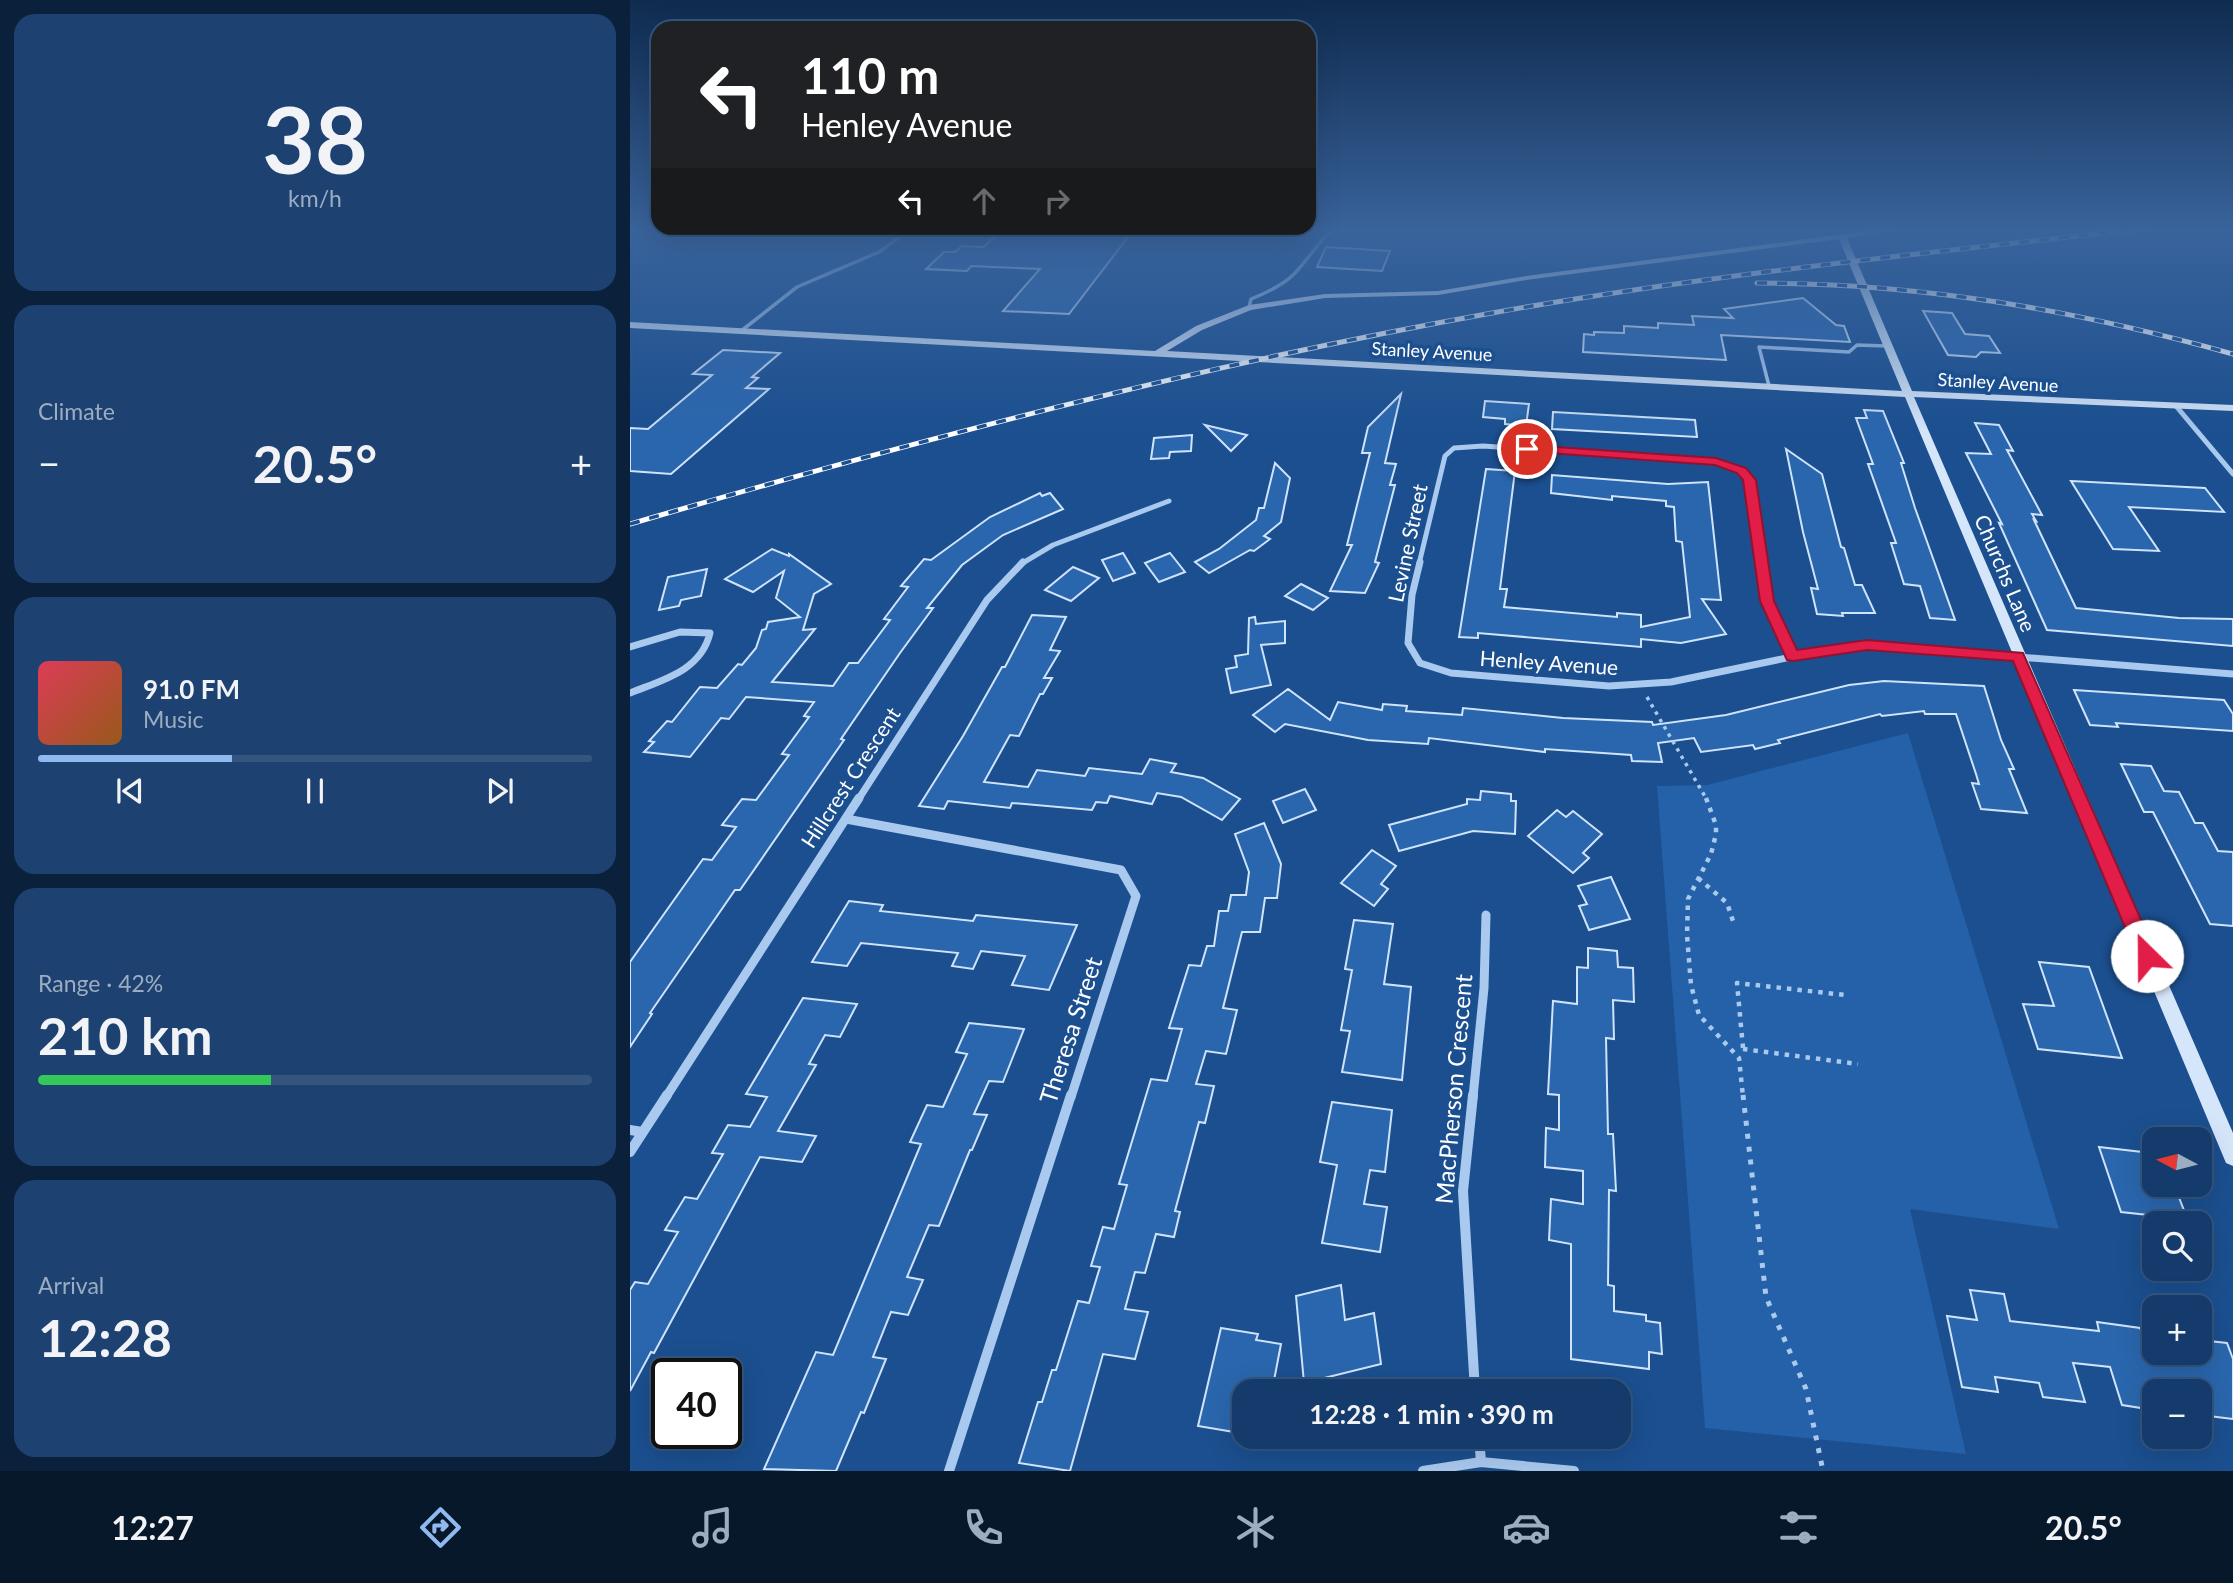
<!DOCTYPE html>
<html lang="en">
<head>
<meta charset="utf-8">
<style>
	body { margin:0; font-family:Lato,sans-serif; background:#1d4271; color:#f1f3f6; height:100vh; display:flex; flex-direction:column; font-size:26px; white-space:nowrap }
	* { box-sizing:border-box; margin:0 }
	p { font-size:23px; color:#9dadc1 }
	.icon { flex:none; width:38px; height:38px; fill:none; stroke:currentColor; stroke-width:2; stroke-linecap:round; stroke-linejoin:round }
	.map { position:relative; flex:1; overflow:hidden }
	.panel { display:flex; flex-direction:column; gap:14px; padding:14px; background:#0b203b; width:630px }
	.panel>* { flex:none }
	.guide { position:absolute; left:21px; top:21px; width:665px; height:214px; border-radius:21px; box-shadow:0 7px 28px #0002,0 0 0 2px #33557e; background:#202124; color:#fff; overflow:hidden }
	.needle { width:46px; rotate:277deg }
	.controls { position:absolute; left:1512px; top:1127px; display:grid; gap:14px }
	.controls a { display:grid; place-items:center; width:70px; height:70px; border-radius:14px; background:#143b6b; box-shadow:0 7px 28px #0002,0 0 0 2px #33557e; font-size:35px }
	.speed { position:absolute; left:21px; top:1358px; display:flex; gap:14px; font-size:35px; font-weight:700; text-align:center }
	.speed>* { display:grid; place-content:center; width:91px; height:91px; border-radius:50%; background:#143b6b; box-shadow:0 7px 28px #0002,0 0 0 2px #33557e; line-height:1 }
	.speed .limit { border:4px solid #111; border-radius:10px; background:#fff; color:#111 }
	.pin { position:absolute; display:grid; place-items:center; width:60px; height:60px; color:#fff; margin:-30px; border:4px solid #fff; border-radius:50%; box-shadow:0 2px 7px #0007 }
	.me { position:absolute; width:77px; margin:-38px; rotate:337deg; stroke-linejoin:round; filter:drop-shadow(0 0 5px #0008) }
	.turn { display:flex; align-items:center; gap:24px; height:147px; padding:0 35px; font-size:32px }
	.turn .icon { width:91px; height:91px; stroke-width:2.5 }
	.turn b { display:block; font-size:49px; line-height:60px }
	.lanes { display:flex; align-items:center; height:66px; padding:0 35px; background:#0003; justify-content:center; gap:35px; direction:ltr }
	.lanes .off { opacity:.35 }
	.big { font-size:52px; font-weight:700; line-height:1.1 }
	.panel .card { flex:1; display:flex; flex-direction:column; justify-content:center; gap:10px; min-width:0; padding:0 24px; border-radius:21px; background:#1d4271 }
	.panel .dial { align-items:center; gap:0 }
	.dial b { font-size:91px; line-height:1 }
	.song { display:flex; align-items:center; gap:21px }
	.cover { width:84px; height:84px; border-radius:10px; background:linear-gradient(135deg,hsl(350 70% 55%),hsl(30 70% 35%)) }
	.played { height:7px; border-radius:4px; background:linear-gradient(90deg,#90b9f0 35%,#33557e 35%) }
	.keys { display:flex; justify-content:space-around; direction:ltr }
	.heat { display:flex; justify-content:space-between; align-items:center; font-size:38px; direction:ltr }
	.charge { height:10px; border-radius:5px; background:linear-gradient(90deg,#34c759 42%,#33557e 0) }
	.trip { position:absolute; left:602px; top:1379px; width:399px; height:70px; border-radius:21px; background:#143b6b; box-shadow:0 7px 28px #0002,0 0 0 2px #33557e; font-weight:700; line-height:70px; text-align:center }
	.dock { display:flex; height:112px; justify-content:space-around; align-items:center; background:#08182b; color:#9dadc1 }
	.dock .icon { width:49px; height:49px }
	.dock .active { color:#90b9f0 }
	.dock b { font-size:32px; color:#f1f3f6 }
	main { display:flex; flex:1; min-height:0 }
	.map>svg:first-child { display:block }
</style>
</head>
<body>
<main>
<section class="panel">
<div class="card dial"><b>38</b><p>km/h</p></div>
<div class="card"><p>Climate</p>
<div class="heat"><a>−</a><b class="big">20.5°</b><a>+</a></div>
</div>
<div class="card">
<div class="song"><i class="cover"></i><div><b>91.0 FM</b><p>Music</p></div></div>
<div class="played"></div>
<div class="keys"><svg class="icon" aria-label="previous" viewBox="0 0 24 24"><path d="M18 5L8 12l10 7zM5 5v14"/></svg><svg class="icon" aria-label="pause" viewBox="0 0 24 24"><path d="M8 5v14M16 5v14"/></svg><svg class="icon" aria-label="next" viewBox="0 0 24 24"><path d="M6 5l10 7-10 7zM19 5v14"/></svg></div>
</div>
<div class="card"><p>Range · 42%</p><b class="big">210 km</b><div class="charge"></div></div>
<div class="card"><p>Arrival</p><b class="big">12:28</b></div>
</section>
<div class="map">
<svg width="1603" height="1471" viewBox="0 0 1603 1471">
	<rect width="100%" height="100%" fill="#1b4f8f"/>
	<!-- green -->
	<path fill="#2461a8" d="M1278,733L1429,1229L1280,1209L1336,1454L1075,1428L1027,786L1077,785Z"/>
	<!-- building -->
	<g fill="#2a66ad" stroke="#cfe3fa" stroke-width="2">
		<path d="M373,228H505L439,314L373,311L410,269L341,266L337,271L296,269L314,252H325L332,246L354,247Z"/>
		<path d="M696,247L760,251L752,271L687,267Z"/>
		<path d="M1173,298L1206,325L1214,326L1220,342L1091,335L1096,360L953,352L954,334L964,335V332L994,333V326L1028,328V323L1064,325L1062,316L1103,318L1094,309Z"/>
		<path d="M1293,311L1322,313L1335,334L1359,336L1370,353L1351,352L1346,357L1318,355Z"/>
		<path d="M93,350L150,353L122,377L128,378L116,388L139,389L41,474L0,471V428L18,429L82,375L63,374Z"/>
		<path d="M771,394L755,463L766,464L760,485H765L745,562L749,563L735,593L700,591L722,545H717L740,453H732L738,427Z"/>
		<path d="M855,401L899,404L896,426L875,424V419L853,417Z"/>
		<path d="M1234,410L1253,411L1274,463H1271L1285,508L1325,620L1300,618L1290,586L1274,584L1261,543H1266L1238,464H1243L1226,418H1237Z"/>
		<path d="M923,412L1065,420L1067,437L922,429Z"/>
		<path d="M1345,423L1369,425L1383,451L1377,450L1412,515L1402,514L1406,521L1404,520L1446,608L1549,618L1603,619V646L1417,630L1369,523L1372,524L1336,453L1361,454Z"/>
		<path d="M575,425L617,435L601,451Z"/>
		<path d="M562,435L561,451L540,452L539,458L521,459L524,438Z"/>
		<path d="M1156,449L1192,474L1211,547L1214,548L1225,585H1232L1245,613H1212L1213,616L1187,614L1181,588L1188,589L1173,532Z"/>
		<path d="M645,463L660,478L651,522L634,536L640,539L624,551L620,550L579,573L565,562L589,549L626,520L629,508H634Z"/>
		<path d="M856,469L885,471L870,589H877L874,607L987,617V613L1011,615V627L1060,617L1052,542L1046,541L1044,507L1036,506V501L982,496V500L921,493L922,475L1038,484L1078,482L1091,600L1072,599L1096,634L1051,643L1011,639V647L848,633V638L829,637Z"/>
		<path d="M1441,481L1575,488L1594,512L1499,507L1529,551L1483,549Z"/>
		<path d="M410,493L412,496L420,493L433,509L373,535L332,565L297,608H303L270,653L211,739L214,740L110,890H105L20,1013L22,1014L0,1047V962L73,859L82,860L106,827L92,825L112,799L126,800L159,755L152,754L179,717L174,716L184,702L116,697L99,719L91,718L60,757L14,752L24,742L19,741L37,721L42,722L70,687L87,688L108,664L112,665L126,648L132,630L136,629L138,622L170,617L146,598L154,571L123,592L95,579L142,549L159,556V554L201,584L184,594L173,630L185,629L142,682L203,686L219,663H228L260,620L254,619L278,587L271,586L294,559L301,560L360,517Z"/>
		<path d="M493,553L505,573L483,581L472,560Z"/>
		<path d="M540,553L555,572L529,582L515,563Z"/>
		<path d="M443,567L469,578L441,601L415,590Z"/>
		<path d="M77,569L71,596L51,600L49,606L29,610L38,577Z"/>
		<path d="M671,584L698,598L683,610L655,596Z"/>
		<path d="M402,615L436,617L420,650L430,651L414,678H422L413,694H410L389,736L380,735L354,782L398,787L407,770L455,776L459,768L512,774L520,759L546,764L541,772L573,778L610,799L592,820L551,797L527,793L522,804L480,796L477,803L466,802L462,810L382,803L380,808L318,801L314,809L289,806L333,736L372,667H375Z"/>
		<path d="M625,617L626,624L655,621V643L631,645L641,685L601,693L596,669L607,667L605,656L618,654L619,618Z"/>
		<path d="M1254,681L1354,686L1371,740L1384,769H1379L1397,813L1351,809L1342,783L1349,784L1346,774L1326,714H1295L1294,711L1252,716L1250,714L1148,740L1150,743L1125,749L1123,745L1071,752L1064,738L1028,743L1032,762L1002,761L1001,755L915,749V752L799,738L798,744L738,740L655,724L645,732L623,715L658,689L700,720L708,702L752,710L753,704L777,706L776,711L832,715L833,708L933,718L1022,722L1023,725L1096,715L1219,685Z"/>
		<path d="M1444,690L1594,700L1603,714V731L1486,723L1488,727L1460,725Z"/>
		<path d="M1491,764L1521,766L1534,791L1549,792L1565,823H1573L1588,851L1603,852V926L1580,924L1523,812H1514Z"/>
		<path d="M675,789L686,810L653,823L643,801Z"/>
		<path d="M851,791L881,794V801H886L885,834L843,831L769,851L759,825L837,804V799L850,800Z"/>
		<path d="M927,810L936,817L943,811L972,834L953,853L959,858L943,873L898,836Z"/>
		<path d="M634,823L651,864L647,898H635L630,932H612L593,1008L607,1010L596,1054L576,1051L566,1084L584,1086L575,1123L569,1122L545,1211L550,1212L544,1237L526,1234L515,1273L505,1272L495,1309L518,1312L505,1359L473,1354L440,1471L389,1463L408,1402H412L422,1370H426L448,1301L459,1303L470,1267L461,1266L473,1227L484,1229L497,1185L489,1184L521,1079L537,1081L552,1029L539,1028L559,965L571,966L577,946H584L589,911H598L601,895H616L619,872L605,834Z"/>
		<path d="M742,850L766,866L751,884L758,889L744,906L711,883Z"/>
		<path d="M981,877L1000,919L959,930L949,906L957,904L948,886Z"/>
		<path d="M219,901L253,905L250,911L343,921L346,915L447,925L419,990L382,985L395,956L351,951L343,969L322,966L328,953L231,943L217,966L182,962Z"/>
		<path d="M724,920L763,924L754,984L781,987L772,1080L712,1072L720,1031L711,1030L722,970L715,969Z"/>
		<path d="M958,948L987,951L988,967L1003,968L1004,1002L983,1000L984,1039L976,1038L978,1134H983L986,1191L979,1190L978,1285L984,1286V1311L1016,1315V1321L1030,1323L1032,1354L1019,1352V1369L941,1359V1244L919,1240L921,1199L953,1204V1171L915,1167L916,1128L929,1130V1095L918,1094L923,1001L947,1004V967L958,968Z"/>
		<path d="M1409,962L1459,967L1492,1058L1408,1049L1393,1004L1424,1006Z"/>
		<path d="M173,998L227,1004L210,1037L195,1035L179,1064L186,1065L148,1131L186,1136L172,1162L130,1157L24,1353L21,1352L0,1391V1290L5,1282L18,1284L48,1232L35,1230L55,1197L67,1199L93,1154L82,1153L98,1125L120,1127L137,1097L116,1094Z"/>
		<path d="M339,1023L394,1029L373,1082L359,1081L344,1114L357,1115L342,1150H340L309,1226L299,1225L277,1277L293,1280L278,1315L261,1312L243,1357L256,1359L234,1413L231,1412L206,1471L134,1469L186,1352L203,1355L291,1144L280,1142L297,1105L313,1107L337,1054L326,1052Z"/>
		<path d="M702,1102L762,1110L755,1172L740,1170L734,1204L757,1207L750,1252L692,1243L707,1165L690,1162Z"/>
		<path d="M1469,1147L1521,1153L1524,1162V1185H1544L1559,1223H1521L1518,1215L1491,1212Z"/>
		<path d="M711,1285L715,1320L744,1313L751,1364L674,1383L666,1296Z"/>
		<path d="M1340,1290L1374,1294L1380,1321L1469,1331L1467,1322L1510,1328L1515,1340L1524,1342V1353H1570V1340L1597,1343L1603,1359V1419L1579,1416L1571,1391H1524V1410L1492,1405L1480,1367L1443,1363L1455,1402L1413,1397L1409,1383L1365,1377L1368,1392L1332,1387L1317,1316L1347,1320Z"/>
		<path d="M591,1328L628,1334L626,1340L651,1344L642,1391H614L610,1433L568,1426Z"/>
	</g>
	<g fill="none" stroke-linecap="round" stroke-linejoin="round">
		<!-- path-far2 -->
		<path stroke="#a9c9ee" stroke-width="3.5" stroke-dasharray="3.5 5" stroke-linecap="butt" d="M1017,697L1077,800"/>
		<!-- path-far1 -->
		<g stroke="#a9c9ee" stroke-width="4.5" stroke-dasharray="4.5 6" stroke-linecap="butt">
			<path d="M1076,798L1086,825V834L1081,854L1058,899L1057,935L1061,985L1069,1015L1109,1058L1113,1097"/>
			<path d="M1068,878L1097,903L1103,921"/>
			<path d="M1113,1048L1107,983L1215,995"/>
			<path d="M1113,1049L1228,1064"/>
		</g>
		<!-- path -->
		<path stroke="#a9c9ee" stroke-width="5" stroke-dasharray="5 8" stroke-linecap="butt" d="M1113,1095L1136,1297L1176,1389L1193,1471"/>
		<!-- lane -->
		<g stroke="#a9c9ee" stroke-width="3.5">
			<path d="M619,308L621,299C636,293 652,286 664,274C679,259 688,241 705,228"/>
			<path d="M111,331L167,287L249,252L282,228"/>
			<path d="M1139,386L1129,347L1219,352L1227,345L1257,346"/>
		</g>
		<!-- street-far3 -->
		<g stroke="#a9c9ee" stroke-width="5">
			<path d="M1546,406L1603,474"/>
			<path d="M391,564L423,545L539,501"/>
			<path d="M789,564L815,456L824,448L853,446L1086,462L1112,470L1119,480L1132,564"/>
		</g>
		<!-- street-far2 -->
		<g stroke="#a9c9ee" stroke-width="7">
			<path d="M790,562L782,595L778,643L790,663L821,673L979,686L1041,682L1200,649L1237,645L1603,674"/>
			<path d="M1131,562L1137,601L1163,656"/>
			<path d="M0,647L50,632L80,633C71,671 32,680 0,693"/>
			<path d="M228,800L357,600L393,562"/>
		</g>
		<!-- street-far1 -->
		<g stroke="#a9c9ee" stroke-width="9">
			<path d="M216,819L491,870L506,896L441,1097"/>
			<path d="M36,1097L229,798"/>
			<path d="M843,1097L854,988L856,915"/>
		</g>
		<!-- street -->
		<g stroke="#a9c9ee" stroke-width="10">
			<path d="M843,1095L833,1191L845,1391"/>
			<path d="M0,1130L12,1132"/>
			<path d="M0,1152L37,1095"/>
			<path d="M849,1437L851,1462"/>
			<path d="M319,1471L441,1095"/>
			<path d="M793,1471L851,1462L944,1471"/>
		</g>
		<!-- secondary -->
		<path fill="#d6e6fa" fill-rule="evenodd" d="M1259,228H1280L1217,238L1282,391L1603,405V411L1284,397L1603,1133V1166L1596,1163L1275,397L0,328V322L525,351L566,326L619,305L695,294L808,291L896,276ZM1209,239L1272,391L537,351L572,330L621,310L695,298L808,295L896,280Z"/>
		<defs>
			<g id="rail">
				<path d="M1127,283C1292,283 1444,310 1603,354"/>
				<path d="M0,524C284,441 570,365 862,313C1080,274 1300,253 1519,228"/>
			</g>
		</defs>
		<!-- rail casing -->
		<use href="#rail" stroke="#fff" stroke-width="5"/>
		<!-- rail -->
		<use href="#rail" stroke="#1b4f8f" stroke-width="3.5" stroke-dasharray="10" stroke-linecap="butt"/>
	</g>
	<!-- sky -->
	<linearGradient id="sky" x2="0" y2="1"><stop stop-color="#0f2b4f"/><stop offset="0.53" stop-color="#39639b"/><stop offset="1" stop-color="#39639b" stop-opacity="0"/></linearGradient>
	<rect width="1603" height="434" fill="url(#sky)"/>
	<!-- route -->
	<path fill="#e11d48" stroke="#92132f" stroke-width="2" d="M897,445L1086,458L1116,468L1126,480L1144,601L1167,650L1237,640L1393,653L1527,956L1524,963L1517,965L1510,963L1383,661L1237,650L1163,661L1157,660L1130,601L1113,480L1107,473L1085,465L892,451V446Z"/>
	<g text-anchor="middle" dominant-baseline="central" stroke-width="7" stroke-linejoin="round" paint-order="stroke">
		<!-- far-street labels -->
		<g font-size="18" fill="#fff" stroke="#1b4f8f">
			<text transform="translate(802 351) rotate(3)">Stanley Avenue</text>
			<text transform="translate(1368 382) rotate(3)">Stanley Avenue</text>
		</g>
		<!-- street labels -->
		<g font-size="21" fill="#fff" stroke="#1b4f8f">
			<text transform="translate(777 543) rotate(-78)">Levine Street</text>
			<text transform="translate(1376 573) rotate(67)">Churchs Lane</text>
			<text transform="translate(919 662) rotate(4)">Henley Avenue</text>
			<text transform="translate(220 777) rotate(-57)">Hillcrest Crescent</text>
		</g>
		<!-- near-street labels -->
		<g font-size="24" fill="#fff" stroke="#1b4f8f">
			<text transform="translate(440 1030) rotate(-72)">Theresa Street</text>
			<text transform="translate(823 1089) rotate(-85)">MacPherson Crescent</text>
		</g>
	</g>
</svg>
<div class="controls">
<a><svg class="needle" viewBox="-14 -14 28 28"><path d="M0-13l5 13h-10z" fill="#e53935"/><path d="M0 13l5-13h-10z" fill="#9dadc1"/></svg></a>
<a><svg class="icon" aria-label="search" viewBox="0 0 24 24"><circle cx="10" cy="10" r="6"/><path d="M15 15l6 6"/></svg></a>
<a>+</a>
<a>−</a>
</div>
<div class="speed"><div class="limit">40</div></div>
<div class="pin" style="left:897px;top:449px;background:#d93025"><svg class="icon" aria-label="arrive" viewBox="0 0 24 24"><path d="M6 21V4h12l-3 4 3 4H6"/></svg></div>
<svg class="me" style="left:1517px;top:956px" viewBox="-20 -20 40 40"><circle r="19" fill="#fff"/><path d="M0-13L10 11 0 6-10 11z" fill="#e11d48"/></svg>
<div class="trip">12:28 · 1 min · 390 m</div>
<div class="guide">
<div class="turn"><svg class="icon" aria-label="left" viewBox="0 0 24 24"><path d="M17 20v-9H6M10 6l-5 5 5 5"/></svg><div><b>110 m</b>Henley Avenue</div></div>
<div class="lanes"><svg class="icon" aria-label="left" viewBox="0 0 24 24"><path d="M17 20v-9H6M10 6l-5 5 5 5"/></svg><svg class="icon off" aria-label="ahead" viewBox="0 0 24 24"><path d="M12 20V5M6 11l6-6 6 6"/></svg><svg class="icon off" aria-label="right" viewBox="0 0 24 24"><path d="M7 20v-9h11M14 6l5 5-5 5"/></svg></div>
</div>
</div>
</main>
<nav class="dock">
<b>12:27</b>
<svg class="icon active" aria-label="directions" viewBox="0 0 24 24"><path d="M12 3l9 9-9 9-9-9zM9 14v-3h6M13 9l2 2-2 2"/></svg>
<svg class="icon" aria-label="music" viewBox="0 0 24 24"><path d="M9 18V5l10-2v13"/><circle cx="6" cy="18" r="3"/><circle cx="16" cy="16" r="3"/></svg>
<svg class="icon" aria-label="phone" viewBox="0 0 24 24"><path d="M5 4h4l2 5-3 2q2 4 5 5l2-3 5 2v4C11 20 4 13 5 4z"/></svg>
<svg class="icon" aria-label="climate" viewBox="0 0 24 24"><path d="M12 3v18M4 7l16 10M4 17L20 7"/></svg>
<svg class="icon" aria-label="car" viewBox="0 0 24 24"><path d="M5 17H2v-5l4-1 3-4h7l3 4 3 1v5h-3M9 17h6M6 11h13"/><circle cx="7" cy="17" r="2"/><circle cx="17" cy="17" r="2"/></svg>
<svg class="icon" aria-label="filters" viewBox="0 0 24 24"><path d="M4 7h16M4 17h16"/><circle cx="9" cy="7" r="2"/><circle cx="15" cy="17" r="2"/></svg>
<b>20.5°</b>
</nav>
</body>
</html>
